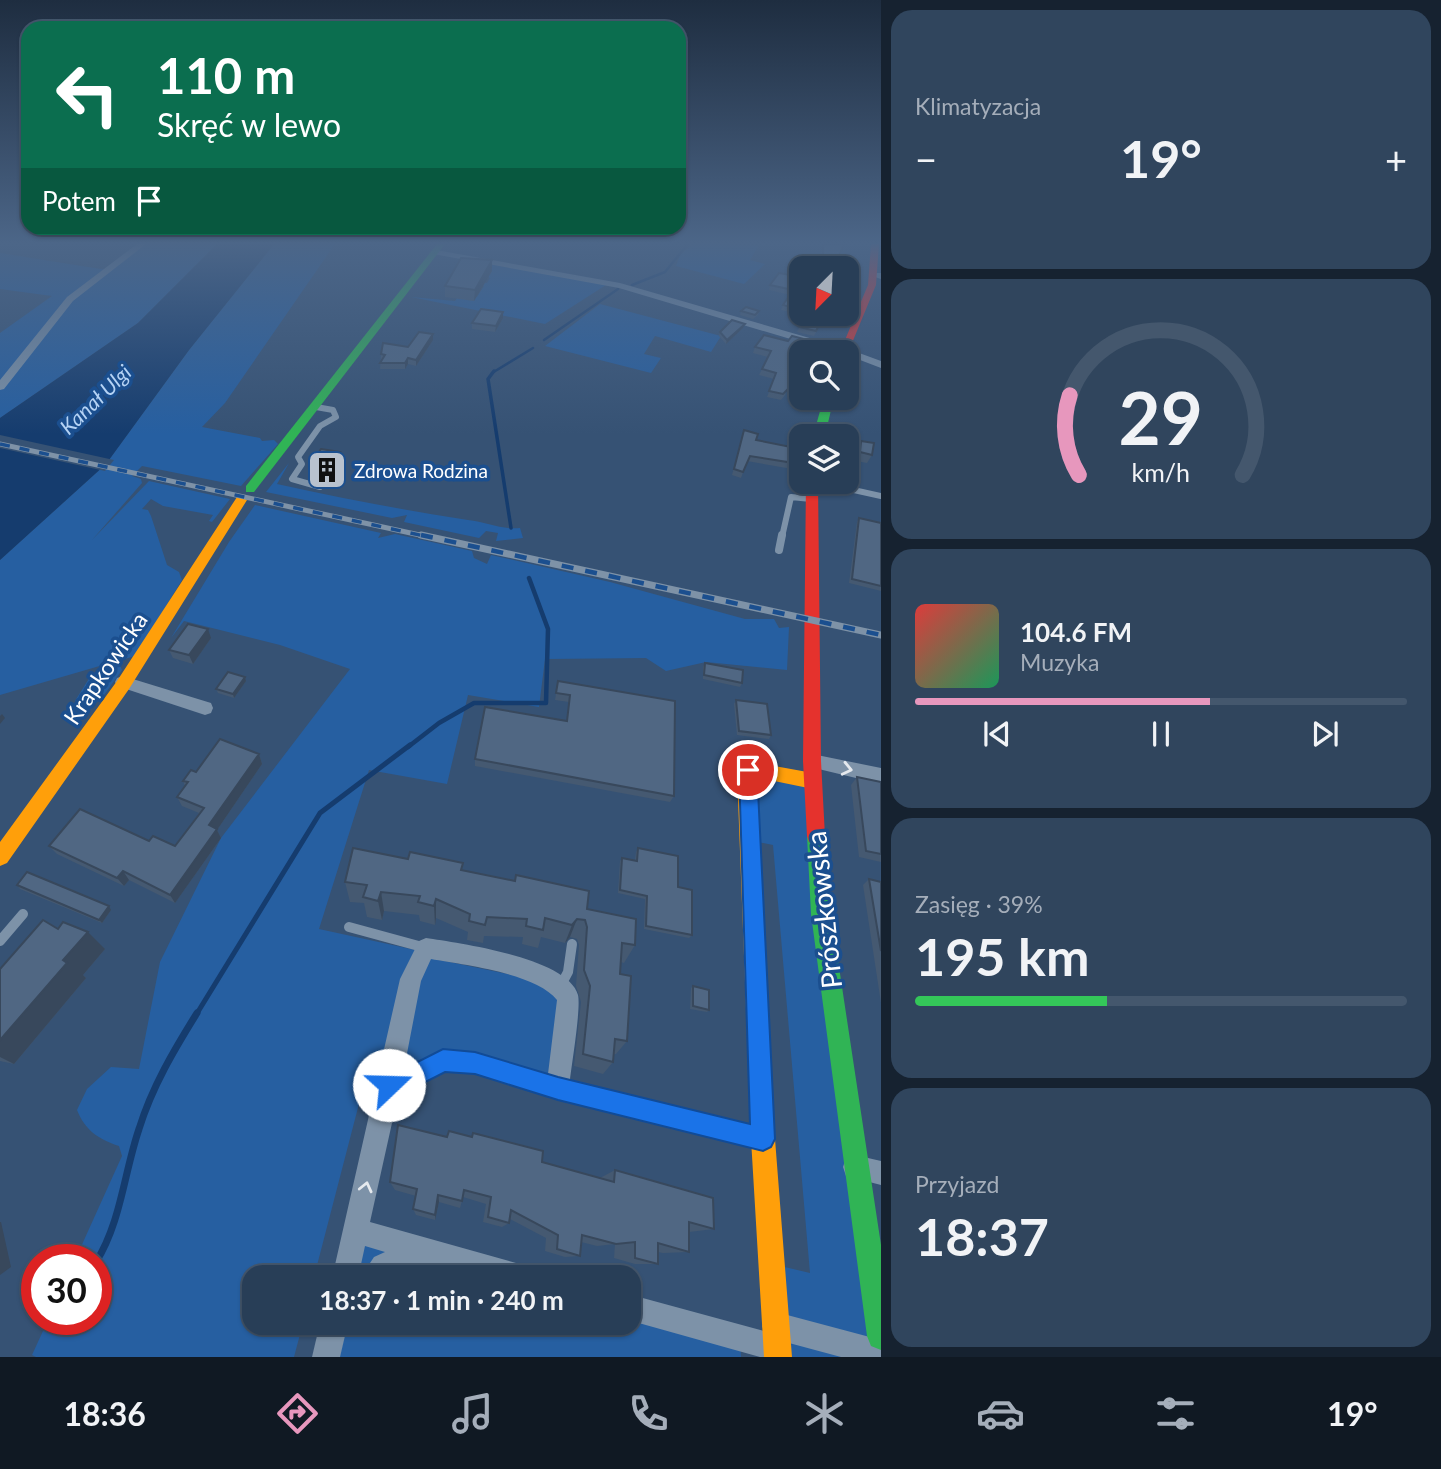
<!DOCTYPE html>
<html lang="pl">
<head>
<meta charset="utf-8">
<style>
	body { margin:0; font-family:Lato,sans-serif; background:#30455d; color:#f1f3f6; height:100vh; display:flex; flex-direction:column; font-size:26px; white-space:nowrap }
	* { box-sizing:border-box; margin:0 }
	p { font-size:23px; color:#a5aeba }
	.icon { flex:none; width:38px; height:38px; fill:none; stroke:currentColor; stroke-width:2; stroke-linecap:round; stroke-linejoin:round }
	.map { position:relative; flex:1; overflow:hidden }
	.panel { display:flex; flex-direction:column; gap:10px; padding:10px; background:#162230; width:560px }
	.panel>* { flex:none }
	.hud { position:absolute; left:21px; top:21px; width:665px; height:214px; border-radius:21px; box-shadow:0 2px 5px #0004,0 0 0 2px #44576d; background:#0b6e4f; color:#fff; overflow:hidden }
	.needle { width:46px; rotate:204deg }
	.controls { position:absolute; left:789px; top:256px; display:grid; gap:14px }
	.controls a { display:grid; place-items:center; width:70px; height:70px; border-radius:14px; background:#283e57; box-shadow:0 2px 5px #0004,0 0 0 2px #44576d; font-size:35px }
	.speed { position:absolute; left:21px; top:1244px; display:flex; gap:14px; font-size:35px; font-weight:700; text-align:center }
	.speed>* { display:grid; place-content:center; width:91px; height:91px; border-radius:50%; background:#283e57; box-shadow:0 2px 5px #0004,0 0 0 2px #44576d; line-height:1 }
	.speed .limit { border:10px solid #d22; background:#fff; color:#111 }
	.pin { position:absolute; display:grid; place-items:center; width:60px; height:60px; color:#fff; margin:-30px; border:4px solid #fff; border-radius:50%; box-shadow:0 2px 7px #0007 }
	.me { position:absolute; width:77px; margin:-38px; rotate:69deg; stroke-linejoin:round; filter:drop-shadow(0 0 5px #0008) }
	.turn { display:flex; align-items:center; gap:24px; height:147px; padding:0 21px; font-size:32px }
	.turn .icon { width:91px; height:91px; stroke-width:2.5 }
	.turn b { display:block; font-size:49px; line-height:60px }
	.then { display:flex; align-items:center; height:66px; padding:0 21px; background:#0003; gap:14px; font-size:26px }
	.big { font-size:52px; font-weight:700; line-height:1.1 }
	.panel .card { flex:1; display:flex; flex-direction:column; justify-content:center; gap:10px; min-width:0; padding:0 24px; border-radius:21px; background:#30455d }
	.panel .dial { align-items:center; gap:0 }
	.dial svg { height:182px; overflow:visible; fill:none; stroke:#44576d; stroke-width:7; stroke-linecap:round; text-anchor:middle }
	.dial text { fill:#f1f3f6; stroke:none }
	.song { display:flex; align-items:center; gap:21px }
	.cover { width:84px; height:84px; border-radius:10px; background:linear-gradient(135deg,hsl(0 70% 55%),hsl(150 70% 35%)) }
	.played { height:7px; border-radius:4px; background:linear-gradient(90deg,#e797bd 60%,#44576d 60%) }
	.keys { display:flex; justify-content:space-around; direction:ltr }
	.heat { display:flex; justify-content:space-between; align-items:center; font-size:38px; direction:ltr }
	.charge { height:10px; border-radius:5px; background:linear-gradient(90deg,#34c759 39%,#44576d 0) }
	.trip { position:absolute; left:242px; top:1265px; width:399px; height:70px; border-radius:21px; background:#283e57; box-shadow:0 2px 5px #0004,0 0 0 2px #44576d; font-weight:700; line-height:70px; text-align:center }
	.tabs { display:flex; height:112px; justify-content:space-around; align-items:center; background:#101923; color:#a5aeba }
	.tabs .icon { width:49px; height:49px }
	.tabs .current { color:#e797bd }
	.tabs b { font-size:32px; color:#f1f3f6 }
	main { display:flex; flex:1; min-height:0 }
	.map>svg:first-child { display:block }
</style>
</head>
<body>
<main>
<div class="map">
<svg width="881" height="1357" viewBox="0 0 881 1357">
	<rect width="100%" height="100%" fill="#365274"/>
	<!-- green -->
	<g fill="#265fa1">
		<path d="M142,244H217L138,323L0,418V333L52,296L0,289V253L107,270Z"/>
		<path d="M274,244H335L225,403L202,427L260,438L262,441L274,440L278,444L241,486L142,466L132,476L141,479L142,483L92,540L149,481L230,499L212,522L209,521L213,515L163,506L151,499L142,509L148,510L151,516L167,565L179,572L182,580L135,656L118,661L122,670L102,698L92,706H81L75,701L90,677L103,665L0,695V560L106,464L189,350Z"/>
		<path d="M693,244L759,245L750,260L765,264L744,284L676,266L680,255Z"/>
		<path d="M462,259L606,285L545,324L411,297L455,301L457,298L477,297L484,286L474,284L476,282L487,283L490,278Z"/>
		<path d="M600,304L721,336L711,352L655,336L644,354L661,358L651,373L545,346Z"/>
		<path d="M289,463L277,484C340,498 403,510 468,520C486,522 502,530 520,528L523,538L496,541L498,533L486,531L479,538L404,522L407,515L392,518L266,492Z"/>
		<path d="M255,505L381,533L378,538L395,534L472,551L474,558L487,564L491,555L610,582L745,619H774L779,628L789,627L787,670L706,662L666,671L646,658L545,659L539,707L468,695L447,784L369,770L319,929L420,951L440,960L561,985L558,1089L443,1061L386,1101L361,1096L314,1277L254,1278V1323H303L294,1357H36L32,1355L48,1320H96V1260H75L122,1156L119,1146C98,1139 85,1130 77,1110L87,1089L111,1067L139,1069L160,962L221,838L350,669L280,645L184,621L171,638L229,542Z"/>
		<path d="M748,770L813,781L881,1357H778L772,1264L810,1273L773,845L749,840Z"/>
		<path d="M356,1231L523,1278H345Z"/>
		<path d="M628,1307L740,1337L741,1357H326L334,1323H628Z"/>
	</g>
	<!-- water -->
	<path fill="#153c6e" d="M217,244H274L189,350L106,464L0,560V418L138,323Z"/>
	<!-- pier -->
	<path fill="#365274" d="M0,435L114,460L105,471L0,448Z"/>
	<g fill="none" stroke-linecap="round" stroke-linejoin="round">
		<!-- stream-far4 -->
		<g stroke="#153c6e" stroke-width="2.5">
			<path d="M632,285L665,272L687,245"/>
			<path d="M544,340L618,289"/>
			<path d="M492,373L533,348"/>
		</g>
		<!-- stream-far3 -->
		<path stroke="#153c6e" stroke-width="3.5" d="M494,371L488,379L511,528"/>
		<!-- stream-far2 -->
		<path stroke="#153c6e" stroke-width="4.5" d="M408,747L439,723L474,703H546L548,629L529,578"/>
		<!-- stream-far1 -->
		<path stroke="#153c6e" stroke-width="5" d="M196,1015L320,813L410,745"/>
		<!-- stream -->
		<path stroke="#153c6e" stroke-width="7" d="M96,1262C121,1222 124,1173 139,1129C152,1087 174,1050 197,1013"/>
		<!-- lane-far2 -->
		<g stroke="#7d92a8" stroke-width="6">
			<path d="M316,407L333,410L336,417L320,426L298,457L302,464L292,479L320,487"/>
			<path d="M813,481L881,496"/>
			<path d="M782,537L791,497L811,499"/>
		</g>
		<!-- lane-far1 -->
		<path stroke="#7d92a8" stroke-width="8" d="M779,550L782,535"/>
		<!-- lane -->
		<g stroke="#7d92a8" stroke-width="10">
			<path d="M349,927L426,948"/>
			<path d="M0,941L23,914"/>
			<path d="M561,985L568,972L572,944"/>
		</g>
		<!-- street -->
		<g fill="#7d92a8" fill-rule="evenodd">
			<path d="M137,244H146L73,301L4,389L0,390V380L67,297Z"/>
			<path d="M436,250L620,283L851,350L881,361V368L847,355V352H834L619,288L433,254L432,252Z"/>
			<path d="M875,273H881V279L875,277Z"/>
			<path d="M123,676L211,703L213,708L211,713L205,715L117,686L115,682L117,678Z"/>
			<path d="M812,754L881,768V784L806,766L803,761L806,756Z"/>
			<path d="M426,938C459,943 568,958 578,995C581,1008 572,1063 570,1080L763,1127L771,1131L775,1139L771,1147L763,1151L558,1100L475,1074L444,1072L398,1096L370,1222L523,1265L532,1269L536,1278H475L422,1263L390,1278H360L374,1257L385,1252L365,1246L358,1278H332L400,979L419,941ZM431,959C464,965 536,973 557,1000L548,1074L475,1052L443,1050L404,1069L421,981Z"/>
			<path d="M855,1155L881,1161V1185L846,1176L843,1167L846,1158Z"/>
			<path d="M628,1294L764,1331L762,1326L766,1316L776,1312L881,1340V1357H841L789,1343L791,1348L787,1357H760L628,1320Z"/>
			<path d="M320,1323H348L340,1357H312Z"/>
		</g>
		<!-- fast -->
		<g fill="#30b455" fill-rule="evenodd">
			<path d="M437,244H445L254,492H246V486Z"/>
			<path d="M824,397H834L825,436H813Z"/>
			<path d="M816,828L823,830L825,836L831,914L881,1245V1350L871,1346L867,1336L811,914L807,836L809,830Z"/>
		</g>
		<!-- slow -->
		<g fill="#ff9f0a" fill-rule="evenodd">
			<path d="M241,496L247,500L129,689L7,863L0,866V842L117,681L237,497Z"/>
			<path d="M753,762L813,773L819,776L822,781L819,786L813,789L755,777L775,1139L792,1357H764L751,1139L737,773L740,768Z"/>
		</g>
		<!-- jam -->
		<g fill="#e5322d" fill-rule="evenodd">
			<path d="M871,244H879L876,285L847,355V352H840L868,285Z"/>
			<path d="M806,481H818L821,761L825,836L823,842L816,844L809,842L807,836L803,761Z"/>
		</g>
		<defs>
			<path id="rail-far1" d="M0,444L429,537"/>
			<path id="rail" d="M421,535L881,635"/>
		</defs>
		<!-- rail-far1 casing -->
		<use href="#rail-far1" stroke="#7e92a7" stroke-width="5"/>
		<!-- rail casing -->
		<use href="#rail" stroke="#7e92a7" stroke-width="7"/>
		<!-- rail-far1 -->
		<use href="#rail-far1" stroke="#1b4f8f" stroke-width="3.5" stroke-dasharray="10" stroke-linecap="butt"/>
		<!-- rail -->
		<use href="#rail" stroke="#1b4f8f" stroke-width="4.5" stroke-dasharray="12" stroke-linecap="butt"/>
	</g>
	<!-- wall -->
	<g fill="#455971">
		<path d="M822,244H844L821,262Z"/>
		<path d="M492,260V271L474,301L445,297V286Z"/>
		<path d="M802,277V313H826L814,336L797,332L802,322L792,320L795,313L781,310L783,305L790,295L769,290L770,285Z"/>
		<path d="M741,311H759L758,315L753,319L740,315Z"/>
		<path d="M503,312V318L495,332L472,329V323Z"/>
		<path d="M743,328L726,344L719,336L720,332Z"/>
		<path d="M433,334V340L416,366L408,364L405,369H380L381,354L408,347Z"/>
		<path d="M808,340L806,346L797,359L785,395L781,400L767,397L774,379L759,375L768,357L753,353L755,347L788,341Z"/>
		<path d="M744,430L756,440L794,463L792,469L747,461L741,478L732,475Z"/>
		<path d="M861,441L872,455L867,463L856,461L857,449Z"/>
		<path d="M311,463L341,465L332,479L313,475Z"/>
		<path d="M859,518L881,523V591L849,583L857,522Z"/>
		<path d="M211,638L193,664L173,658L169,650Z"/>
		<path d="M705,663L742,683L740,687L703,679V667Z"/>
		<path d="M245,677L246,681L234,698L218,693L216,689Z"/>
		<path d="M558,681L674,796L670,802L475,766V759L567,721L569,702L555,700Z"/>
		<path d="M736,700L771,735L769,739L737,735L734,704Z"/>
		<path d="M259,754L262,764L217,830L221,838L175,903L129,880L124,886L57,854L49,846H175L199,813L182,806L177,797L185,786L183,781L196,772Z"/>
		<path d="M857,777L881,782V862L859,857L851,785Z"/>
		<path d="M638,848L678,887L692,935L689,938L644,929L645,899L618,893L620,861L622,858L635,861L636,852Z"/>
		<path d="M462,870L587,909L635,945L624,963L621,962L620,974L627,1041L616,1054H614L613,1062L603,1074L574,1066L581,1002L576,986L579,945L577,939L570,937L565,943L541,937L538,948L522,944L523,937L484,936L483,943L467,940L468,932L436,918L435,925L420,921L419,915L384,911L382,920L367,917L364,903L350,902L345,882Z"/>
		<path d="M869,879L881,882V1003L863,885Z"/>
		<path d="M17,885L111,910L102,923L20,889Z"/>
		<path d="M58,929L105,949L83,975L86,978L14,1064L0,1061V969Z"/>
		<path d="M693,986L709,1010L707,1012L690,1009L691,988Z"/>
		<path d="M542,1162L600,1178L615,1170L714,1229L689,1232V1252L663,1253L658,1252V1264H635L614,1258L615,1244L597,1246L581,1242L580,1256L565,1257L545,1251L546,1238L510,1219L509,1223L502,1227L483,1222L486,1204L463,1197L460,1208L439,1202L435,1220L416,1215L413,1209L416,1196L395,1190L390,1182Z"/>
	</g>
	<!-- shaded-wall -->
	<g fill="#38485c">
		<path d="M492,260V271L474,301L475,290Z"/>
		<path d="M503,312V318L495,332L496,326Z"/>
		<path d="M745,324L743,328L726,344L727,340Z"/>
		<path d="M433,334V340L416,366V360Z"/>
		<path d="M808,340L806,346L793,364L795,358Z"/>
		<path d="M408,358V364L405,369V363Z"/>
		<path d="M340,452L341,465L332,479L330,466Z"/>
		<path d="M208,629L211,638L193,664L189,655Z"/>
		<path d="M245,677L246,681L234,698L233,694Z"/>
		<path d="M2,714L5,718L0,724V716Z"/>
		<path d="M259,754L262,764L217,830L221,838L175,903L170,895L209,825Z"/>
		<path d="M123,871L129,880L124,886L117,878Z"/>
		<path d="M381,892L384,911L382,920L378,901Z"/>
		<path d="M436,899V918L435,925L434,906Z"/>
		<path d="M109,906L111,910L102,923L99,920Z"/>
		<path d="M577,919L570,937L565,943L572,925Z"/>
		<path d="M88,932L105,949L83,975L86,978L14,1064L0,1057V1040L63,960Z"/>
		<path d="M438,1195L439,1202L435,1220V1215Z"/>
		<path d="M0,1222H1L11,1267L0,1275Z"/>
	</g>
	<!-- building -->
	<g fill="#506783" stroke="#38485c" stroke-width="2">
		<path d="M823,244H844L834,268H818L823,258Z"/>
		<path d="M461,258L492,260L475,290L445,286Z"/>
		<path d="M779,273L802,277V313H825L816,331L799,327L806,318L794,315L798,309L783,305L793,290L770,285Z"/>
		<path d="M746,307L759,311L755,315L741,311Z"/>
		<path d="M481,309L503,312L496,326L472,323Z"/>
		<path d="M732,320L745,324L727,340L720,332Z"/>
		<path d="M419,332L433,334L416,360L408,358L405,363H380L385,355L381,354L383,343L408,347Z"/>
		<path d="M764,335L788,341L792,336L808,340L795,358L800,360L788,389L783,394L769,391L776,373L762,369L771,351L755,347Z"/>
		<path d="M744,430L758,434L756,440L796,448L794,463L750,456L743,472L734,469Z"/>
		<path d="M861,441L874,443L872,455L860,452Z"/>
		<path d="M321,449L340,452L330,466L311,463Z"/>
		<path d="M859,518L881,523V586L852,579Z"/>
		<path d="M188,624L208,629L189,655L169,650Z"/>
		<path d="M705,663L743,670L742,683L704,675Z"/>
		<path d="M228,672L245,677L233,694L216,689Z"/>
		<path d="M558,681L675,701L674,796L475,759L485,707L567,721L570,695L556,693Z"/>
		<path d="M736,700L767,704L771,735L739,731Z"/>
		<path d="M220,739L259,754L209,825L217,829L170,895L123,871L117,878L49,846L80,809L149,841L153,836L175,846L204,808L177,797L188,782L183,781L191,770L196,772Z"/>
		<path d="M857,777L881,782V854L866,851Z"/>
		<path d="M353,848L408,859L410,852L463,863L461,870L515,881L516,875L589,891L587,909L636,919L635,945L622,943L620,974L631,976L627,1041L615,1039L613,1062L583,1054L590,986L584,970L587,927L585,920L577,919L572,925L545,918L543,930L526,926L527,919L487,917L485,925L469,921L470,914L436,899L434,906L418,902L420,896L381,892L378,901L363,897L367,885L345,882Z"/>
		<path d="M638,848L678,856V887L692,890V935L646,926L647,896L620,890L622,858L637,861Z"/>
		<path d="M27,872L109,906L99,920L17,885Z"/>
		<path d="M869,879L881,882V951Z"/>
		<path d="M43,920L58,929L63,922L88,932L63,960L67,963L0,1040V969Z"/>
		<path d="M693,986L709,990V1010L693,1006Z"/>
		<path d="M398,1125L447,1137L449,1131L472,1137L473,1133L543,1151L542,1162L614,1182L615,1170L713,1198L714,1229L689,1222V1252L658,1243V1264L635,1258V1242L616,1244L582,1235L580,1256L557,1249L558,1235L511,1210L509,1223L488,1217L491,1197L464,1190L462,1201L438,1195L435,1215L413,1209L417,1189L390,1182Z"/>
	</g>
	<!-- one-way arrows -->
	<defs><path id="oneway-chevron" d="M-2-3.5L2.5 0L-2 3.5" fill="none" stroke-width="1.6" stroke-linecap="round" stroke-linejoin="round" transform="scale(1.75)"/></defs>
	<g stroke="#e5e9ee">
		<use href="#oneway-chevron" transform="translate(847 769) rotate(13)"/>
		<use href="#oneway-chevron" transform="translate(366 1187) rotate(-77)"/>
	</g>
	<!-- sky -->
	<linearGradient id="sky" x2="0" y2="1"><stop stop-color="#1e2d40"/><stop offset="0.56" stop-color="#4c6688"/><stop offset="1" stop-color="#4c6688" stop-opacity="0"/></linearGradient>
	<rect width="881" height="434" fill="url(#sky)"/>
	<!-- route -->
	<path fill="#1a73e8" stroke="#114b97" stroke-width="2" d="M748,763L757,770L775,1139L771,1147L763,1151L558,1100L475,1074L445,1072L388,1101L379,1098L376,1089L380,1077L392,1075L443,1049L475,1052L558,1077L750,1124L739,770Z"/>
	<!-- icons -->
	<defs>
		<symbol id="building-square" viewBox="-11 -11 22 22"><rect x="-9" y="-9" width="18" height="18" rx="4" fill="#b9c2ce" stroke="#1b4f8f"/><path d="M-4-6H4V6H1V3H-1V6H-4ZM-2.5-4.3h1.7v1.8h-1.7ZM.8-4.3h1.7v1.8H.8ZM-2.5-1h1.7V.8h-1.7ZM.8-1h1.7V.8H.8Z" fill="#111"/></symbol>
	</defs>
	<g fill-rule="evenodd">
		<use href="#building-square" x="305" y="448" width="44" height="44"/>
	</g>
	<g text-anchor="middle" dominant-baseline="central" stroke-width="7" stroke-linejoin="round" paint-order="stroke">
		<!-- far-poi labels -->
		<g font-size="19" fill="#fff" stroke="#1b4f8f" text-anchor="start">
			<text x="354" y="470">Zdrowa Rodzina</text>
		</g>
		<!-- far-water labels -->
		<g font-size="21" font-style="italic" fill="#b5d3f5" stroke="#1b4f8f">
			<text transform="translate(95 399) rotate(-44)">Kanał Ulgi</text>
		</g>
		<!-- street labels -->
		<g font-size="23" fill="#fff" stroke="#1b4f8f">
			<text transform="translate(105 668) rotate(-56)">Krapkowicka</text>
		</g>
		<!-- near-street labels -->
		<g font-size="28" fill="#fff" stroke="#1b4f8f">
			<text transform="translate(823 910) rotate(-96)">Prószkowska</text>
		</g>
	</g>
</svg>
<div class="controls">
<a><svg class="needle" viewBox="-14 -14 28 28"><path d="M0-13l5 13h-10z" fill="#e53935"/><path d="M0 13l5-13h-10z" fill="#a5aeba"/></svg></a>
<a><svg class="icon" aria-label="search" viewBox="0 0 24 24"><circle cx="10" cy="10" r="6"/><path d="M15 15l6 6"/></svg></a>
<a><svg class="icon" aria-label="layers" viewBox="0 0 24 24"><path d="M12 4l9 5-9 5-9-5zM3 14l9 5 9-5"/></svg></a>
</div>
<div class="speed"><div class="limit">30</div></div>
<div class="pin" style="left:748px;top:770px;background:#d93025"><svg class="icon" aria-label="arrive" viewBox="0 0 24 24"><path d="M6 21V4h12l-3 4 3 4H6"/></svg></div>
<svg class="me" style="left:389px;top:1085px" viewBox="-20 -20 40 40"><circle r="19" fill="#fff"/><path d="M0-13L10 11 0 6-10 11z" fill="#1a73e8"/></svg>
<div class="trip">18:37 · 1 min · 240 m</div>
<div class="hud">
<div class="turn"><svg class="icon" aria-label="left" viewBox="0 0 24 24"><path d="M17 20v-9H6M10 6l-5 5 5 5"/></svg><div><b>110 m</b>Skręć w lewo</div></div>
<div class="then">Potem<svg class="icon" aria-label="arrive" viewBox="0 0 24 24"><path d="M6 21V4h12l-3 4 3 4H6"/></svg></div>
</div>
</div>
<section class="panel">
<div class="card"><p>Klimatyzacja</p>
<div class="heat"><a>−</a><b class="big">19°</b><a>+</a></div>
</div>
<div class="card dial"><svg viewBox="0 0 100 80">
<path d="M14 69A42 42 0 1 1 86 69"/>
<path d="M14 69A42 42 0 0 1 10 34" stroke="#e797bd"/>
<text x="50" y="56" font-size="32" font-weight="700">29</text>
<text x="50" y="72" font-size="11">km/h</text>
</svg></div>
<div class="card">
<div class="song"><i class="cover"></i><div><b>104.6 FM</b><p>Muzyka</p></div></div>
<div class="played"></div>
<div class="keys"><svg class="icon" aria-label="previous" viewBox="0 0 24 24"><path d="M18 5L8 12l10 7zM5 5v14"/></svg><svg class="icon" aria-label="pause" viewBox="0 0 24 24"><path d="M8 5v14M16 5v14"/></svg><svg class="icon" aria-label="next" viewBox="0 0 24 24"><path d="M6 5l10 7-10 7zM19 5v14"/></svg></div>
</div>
<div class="card"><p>Zasięg · 39%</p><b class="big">195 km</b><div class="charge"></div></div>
<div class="card"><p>Przyjazd</p><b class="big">18:37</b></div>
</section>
</main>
<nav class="tabs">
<b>18:36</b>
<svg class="icon current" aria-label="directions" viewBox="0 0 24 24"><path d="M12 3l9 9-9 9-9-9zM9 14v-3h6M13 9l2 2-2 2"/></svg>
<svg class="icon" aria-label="music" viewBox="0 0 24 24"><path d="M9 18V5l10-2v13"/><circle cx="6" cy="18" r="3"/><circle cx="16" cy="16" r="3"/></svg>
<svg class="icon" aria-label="phone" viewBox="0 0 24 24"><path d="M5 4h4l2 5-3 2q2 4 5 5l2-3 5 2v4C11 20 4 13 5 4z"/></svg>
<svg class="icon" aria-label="climate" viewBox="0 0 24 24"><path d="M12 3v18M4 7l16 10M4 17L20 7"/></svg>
<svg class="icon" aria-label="car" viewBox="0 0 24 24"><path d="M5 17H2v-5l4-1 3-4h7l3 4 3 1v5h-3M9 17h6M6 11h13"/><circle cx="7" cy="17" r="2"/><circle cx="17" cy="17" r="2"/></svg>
<svg class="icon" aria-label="filters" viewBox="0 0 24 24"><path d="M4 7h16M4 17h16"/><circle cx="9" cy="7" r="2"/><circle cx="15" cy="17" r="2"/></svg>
<b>19°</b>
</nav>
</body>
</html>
